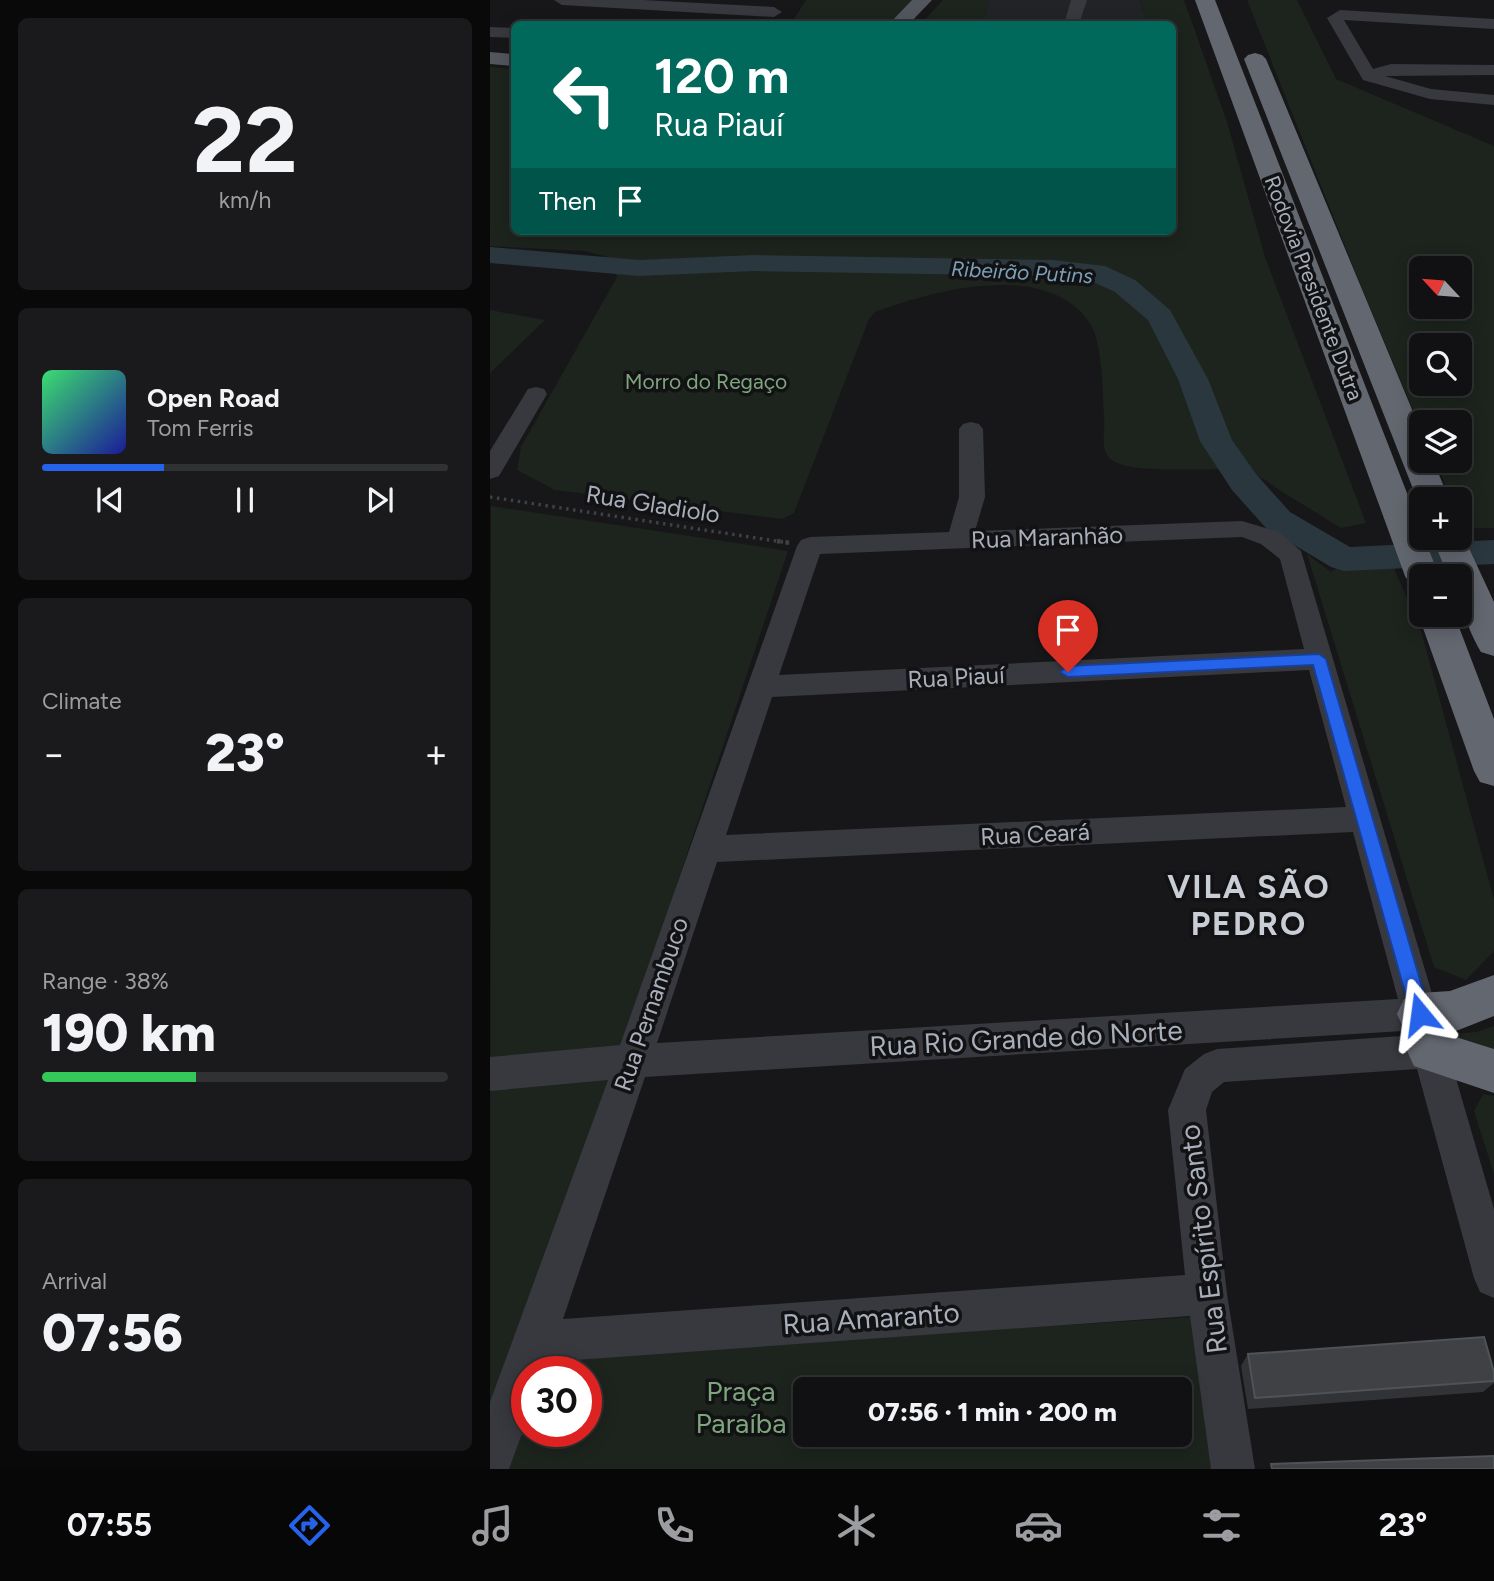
<!DOCTYPE html>
<html lang="en">
<head>
<meta charset="utf-8">
<style>
	body { margin:0; font-family:Figtree,sans-serif; background:#1a1a1c; color:#f1f3f6; height:100vh; display:flex; flex-direction:column; font-size:26px; white-space:nowrap }
	* { box-sizing:border-box; margin:0 }
	p { font-size:23px; color:#9c9da0 }
	.icon { flex:none; width:38px; height:38px; fill:none; stroke:currentColor; stroke-width:2; stroke-linecap:round; stroke-linejoin:round }
	.map { position:relative; flex:1; overflow:hidden }
	.sheet { display:flex; flex-direction:column; gap:18px; padding:18px; background:#09090a; width:490px }
	.sheet>* { flex:none }
	.banner { position:absolute; left:21px; top:21px; width:665px; height:214px; border-radius:10px; box-shadow:0 4px 18px #0003,0 0 0 2px #303133; background:#00695c; color:#fff; overflow:hidden }
	.needle { width:46px; rotate:296deg }
	.buttons { position:absolute; left:919px; top:256px; display:grid; gap:14px }
	.buttons a { display:grid; place-items:center; width:63px; height:63px; border-radius:10px; background:#111113; box-shadow:0 4px 18px #0003,0 0 0 2px #303133; font-size:35px }
	.speed { position:absolute; left:21px; top:1356px; display:flex; gap:14px; font-size:35px; font-weight:700; text-align:center }
	.speed>* { display:grid; place-content:center; width:91px; height:91px; border-radius:50%; background:#111113; box-shadow:0 4px 18px #0003,0 0 0 2px #303133; line-height:1 }
	.speed .limit { border:10px solid #d22; background:#fff; color:#111 }
	.pin { position:absolute; display:grid; place-items:center; width:60px; height:60px; color:#fff; margin:-72px -30px; border-radius:50% 50% 50% 0; rotate:-45deg; box-shadow:0 0 7px #0007 }
	.pin .icon { rotate:45deg }
	.me { position:absolute; width:77px; margin:-38px; rotate:344deg; stroke-linejoin:round; filter:drop-shadow(0 0 5px #0008) }
	.turn { display:flex; align-items:center; gap:24px; height:147px; padding:0 28px; font-size:32px }
	.turn .icon { width:91px; height:91px; stroke-width:2.5 }
	.turn b { display:block; font-size:49px; line-height:60px }
	.then { display:flex; align-items:center; height:66px; padding:0 28px; background:#0003; gap:14px; font-size:26px }
	.big { font-size:52px; font-weight:800; line-height:1.1 }
	.sheet .tile { flex:1; display:flex; flex-direction:column; justify-content:center; gap:10px; min-width:0; padding:0 24px; border-radius:10px; background:#1a1a1c }
	.sheet .dial { align-items:center; gap:0 }
	.dial b { font-size:91px; line-height:1 }
	.song { display:flex; align-items:center; gap:21px }
	.cover { width:84px; height:84px; border-radius:10px; background:linear-gradient(135deg,hsl(140 70% 55%),hsl(240 70% 35%)) }
	.played { height:7px; border-radius:4px; background:linear-gradient(90deg,#2563eb 30%,#303133 30%) }
	.keys { display:flex; justify-content:space-around; direction:ltr }
	.heat { display:flex; justify-content:space-between; align-items:center; font-size:38px; direction:ltr }
	.charge { height:10px; border-radius:5px; background:linear-gradient(90deg,#34c759 38%,#303133 0) }
	.trip { position:absolute; left:303px; top:1377px; width:399px; height:70px; border-radius:10px; background:#111113; box-shadow:0 4px 18px #0003,0 0 0 2px #303133; font-weight:800; line-height:70px; text-align:center }
	.tabs { display:flex; height:112px; justify-content:space-around; align-items:center; background:#070708; color:#9c9da0 }
	.tabs .icon { width:49px; height:49px }
	.tabs .selected { color:#2563eb }
	.tabs b { font-size:32px; color:#f1f3f6 }
	main { display:flex; flex:1; min-height:0 }
	.map>svg:first-child { display:block }
</style>
</head>
<body>
<main>
<section class="sheet">
<div class="tile dial"><b>22</b><p>km/h</p></div>
<div class="tile">
<div class="song"><i class="cover"></i><div><b>Open Road</b><p>Tom Ferris</p></div></div>
<div class="played"></div>
<div class="keys"><svg class="icon" aria-label="previous" viewBox="0 0 24 24"><path d="M18 5L8 12l10 7zM5 5v14"/></svg><svg class="icon" aria-label="pause" viewBox="0 0 24 24"><path d="M8 5v14M16 5v14"/></svg><svg class="icon" aria-label="next" viewBox="0 0 24 24"><path d="M6 5l10 7-10 7zM19 5v14"/></svg></div>
</div>
<div class="tile"><p>Climate</p>
<div class="heat"><a>−</a><b class="big">23°</b><a>+</a></div>
</div>
<div class="tile"><p>Range · 38%</p><b class="big">190 km</b><div class="charge"></div></div>
<div class="tile"><p>Arrival</p><b class="big">07:56</b></div>
</section>
<div class="map">
<svg width="1004" height="1469" viewBox="0 0 1004 1469">
	<rect width="100%" height="100%" fill="#171719"/>
	<!-- built -->
	<path fill="#222326" d="M500,0H650L657,24H492Z"/>
	<!-- green -->
	<g fill="#1c241d" fill-rule="evenodd">
		<path d="M316,0H429L403,24H301Z"/>
		<path d="M453,0H500L492,24H431Z"/>
		<path d="M650,0H694L737,122L775,257L876,523L851,528C832,516 812,504 792,492C783,486 771,476 760,473C724,464 649,476 623,461C608,452 616,431 614,416C613,394 612,345 602,327C562,258 445,290 385,312L379,319L304,513L292,519L65,490L27,470L31,447L127,277L118,257L95,251L0,246V67L24,69V231H682V24H657Z"/>
		<path d="M757,0H807L846,79L1004,146V528H973L970,519V499H961L945,460H970V422H931V428L873,291ZM931,268H970V306H931ZM931,345H970V383H931Z"/>
		<path d="M0,310L55,320L0,373Z"/>
		<path d="M1,506L298,551L184,893L0,1413Z"/>
		<path d="M817,554L841,572L853,564L901,561L932,634L1004,900V951L976,980L944,967Z"/>
		<path d="M1004,1026V1050L992,1045L935,1036L987,1032Z"/>
		<path d="M993,1094L1004,1096V1174L984,1111Z"/>
		<path d="M704,1317L722,1469H17L37,1407V1432H96V1372H48L53,1358ZM315,1390H690V1435H315Z"/>
	</g>
	<g fill="none" stroke-linecap="round" stroke-linejoin="round">
		<!-- river -->
		<path fill="#2b373e" fill-rule="evenodd" d="M0,247L149,260L264,255L563,260L615,266L645,280L680,310L718,379L742,440L766,474L800,512L860,547L1004,540V564L854,571L841,567L776,528L742,490L710,441L688,379L658,320L625,292L599,280L563,276L264,271L149,276L0,263Z"/>
		<!-- path-far1 -->
		<path stroke="#3d4045" stroke-width="3.5" stroke-dasharray="2.5 4.5" stroke-linecap="butt" d="M0,497L299,543"/>
		<!-- path -->
		<path stroke="#3d4045" stroke-width="4.5" stroke-dasharray="3.5 5" stroke-linecap="butt" d="M287,541L300,543"/>
		<!-- minor -->
		<g fill="#37393e" fill-rule="evenodd">
			<path d="M64,0H153L284,7L292,12L284,17L72,5Z"/>
			<path d="M581,0H597L589,24H574Z"/>
			<path d="M850,10L1004,19V29L854,20L883,69L901,64L1004,65V75L895,76L941,89L1004,95V105L940,99L873,80L837,18Z"/>
			<path d="M0,27L24,28V38L0,37Z"/>
			<path d="M46,387L54,389L57,394L9,476L0,479V451L38,389Z"/>
			<path d="M481,422L489,424L493,429L495,497L485,531L752,521L789,532L811,551L948,1014L942,1025L930,1030L155,1077L73,1319L695,1275L678,1110L695,1069L714,1054L727,1049L940,1034L953,1039L958,1051L1004,1209V1298L990,1292L984,1278L927,1069L734,1082L722,1092L716,1110L737,1294L765,1469H721L700,1316L57,1362L54,1372H37V1420L19,1469H0V1402L118,1080L0,1091V1057L130,1045L307,546L311,540L320,537L459,532L469,497V429L473,424ZM752,537L771,544L790,559L814,649L289,675L330,554ZM819,670L856,807L236,835L282,697ZM863,832L908,999L167,1043L227,862Z"/>
		</g>
		<!-- major -->
		<g fill="#53565d" fill-rule="evenodd">
			<path d="M422,0H442L419,24H399Z"/>
			<path d="M0,52L24,54V66L0,64Z"/>
		</g>
		<!-- highway -->
		<g fill="#636770" fill-rule="evenodd">
			<path d="M705,0H725L931,529V537H934L949,576H931V588L920,584L915,576Z"/>
			<path d="M765,53L772,55L776,59L931,431V460H943L959,499H931V506L927,499L754,59L758,55Z"/>
			<path d="M970,529L1004,602V656L991,652C976,626 970,605 970,576H958L942,537H970Z"/>
			<path d="M931,609V614H964L1004,719V786L990,782L984,771L928,614Z"/>
			<path d="M1004,975V1016L961,1033H953L1004,1049V1093L924,1066L917,1051L924,1036L928,1034L914,1029L907,1014L914,999L930,993L960,991Z"/>
		</g>
	</g>
	<!-- wall -->
	<path fill="#323337" d="M758,1354L1004,1372V1383L993,1392L758,1409L751,1366Z"/>
	<!-- building -->
	<g fill="#3f4145" stroke="#4f5257" stroke-width="2">
		<path d="M994,1337L1004,1372V1381L765,1398L758,1354Z"/>
		<path d="M1004,1456V1469H782L781,1464Z"/>
	</g>
	<!-- route -->
	<path fill="#2563eb" stroke="#184099" stroke-width="2" d="M829,654L836,659L940,1014L937,1020L930,1023L923,1020L921,1014L823,665L578,677L570,672L578,666Z"/>
	<g text-anchor="middle" dominant-baseline="central" stroke-width="7" stroke-linejoin="round" paint-order="stroke">
		<!-- far-water labels -->
		<g font-size="21" font-style="italic" fill="#7ca0b7" stroke="#121214">
			<text transform="translate(532 272) rotate(3)">Ribeirão Putins</text>
		</g>
		<!-- far-street labels -->
		<g font-size="21" fill="#a8afba" stroke="#121214">
			<text transform="translate(824 288) rotate(69)">Rodovia Presidente Dutra</text>
		</g>
		<!-- far-park labels -->
		<g font-size="21" fill="#7ea67d" stroke="#121214">
			<text x="216" y="381">Morro do Regaço</text>
		</g>
		<!-- street labels -->
		<g font-size="24" fill="#a8afba" stroke="#121214">
			<text transform="translate(163 504) rotate(9)">Rua Gladiolo</text>
			<text transform="translate(557 537) rotate(-2)">Rua Maranhão</text>
			<text transform="translate(466 677) rotate(-3)">Rua Piauí</text>
			<text transform="translate(545 834) rotate(-3)">Rua Ceará</text>
			<text transform="translate(161 1004) rotate(-71)">Rua Pernambuco</text>
		</g>
		<!-- near-street labels -->
		<g font-size="28" fill="#a8afba" stroke="#121214">
			<text transform="translate(536 1038) rotate(-3)">Rua Rio Grande do Norte</text>
			<text transform="translate(713 1239) rotate(-97)">Rua Espírito Santo</text>
			<text transform="translate(381 1318) rotate(-4)">Rua Amaranto</text>
		</g>
		<!-- near-park labels -->
		<g font-size="28" fill="#7ea67d" stroke="#121214">
			<text x="251" y="1391">Praça<tspan x="251" dy="32">Paraíba</tspan></text>
		</g>
		<!-- district labels -->
		<g font-size="32" font-weight="bold" letter-spacing="2" fill="#c9cdd5" stroke="#121214">
			<text x="759" y="887">VILA SÃO<tspan x="759" dy="37">PEDRO</tspan></text>
		</g>
	</g>
</svg>
<div class="buttons">
<a><svg class="needle" viewBox="-14 -14 28 28"><path d="M0-13l5 13h-10z" fill="#e53935"/><path d="M0 13l5-13h-10z" fill="#9c9da0"/></svg></a>
<a><svg class="icon" aria-label="search" viewBox="0 0 24 24"><circle cx="10" cy="10" r="6"/><path d="M15 15l6 6"/></svg></a>
<a><svg class="icon" aria-label="layers" viewBox="0 0 24 24"><path d="M12 4l9 5-9 5-9-5zM3 14l9 5 9-5"/></svg></a>
<a>+</a>
<a>−</a>
</div>
<div class="speed"><div class="limit">30</div></div>
<div class="pin" style="left:578px;top:672px;background:#d93025"><svg class="icon" aria-label="arrive" viewBox="0 0 24 24"><path d="M6 21V4h12l-3 4 3 4H6"/></svg></div>
<svg class="me" style="left:930px;top:1014px" viewBox="-20 -20 40 40"><path d="M0-17L14 15 0 8-14 15z" fill="#2563eb" stroke="#fff" stroke-width="4"/></svg>
<div class="trip">07:56 · 1 min · 200 m</div>
<div class="banner">
<div class="turn"><svg class="icon" aria-label="left" viewBox="0 0 24 24"><path d="M17 20v-9H6M10 6l-5 5 5 5"/></svg><div><b>120 m</b>Rua Piauí</div></div>
<div class="then">Then<svg class="icon" aria-label="arrive" viewBox="0 0 24 24"><path d="M6 21V4h12l-3 4 3 4H6"/></svg></div>
</div>
</div>
</main>
<nav class="tabs">
<b>07:55</b>
<svg class="icon selected" aria-label="directions" viewBox="0 0 24 24"><path d="M12 3l9 9-9 9-9-9zM9 14v-3h6M13 9l2 2-2 2"/></svg>
<svg class="icon" aria-label="music" viewBox="0 0 24 24"><path d="M9 18V5l10-2v13"/><circle cx="6" cy="18" r="3"/><circle cx="16" cy="16" r="3"/></svg>
<svg class="icon" aria-label="phone" viewBox="0 0 24 24"><path d="M5 4h4l2 5-3 2q2 4 5 5l2-3 5 2v4C11 20 4 13 5 4z"/></svg>
<svg class="icon" aria-label="climate" viewBox="0 0 24 24"><path d="M12 3v18M4 7l16 10M4 17L20 7"/></svg>
<svg class="icon" aria-label="car" viewBox="0 0 24 24"><path d="M5 17H2v-5l4-1 3-4h7l3 4 3 1v5h-3M9 17h6M6 11h13"/><circle cx="7" cy="17" r="2"/><circle cx="17" cy="17" r="2"/></svg>
<svg class="icon" aria-label="filters" viewBox="0 0 24 24"><path d="M4 7h16M4 17h16"/><circle cx="9" cy="7" r="2"/><circle cx="15" cy="17" r="2"/></svg>
<b>23°</b>
</nav>
</body>
</html>
